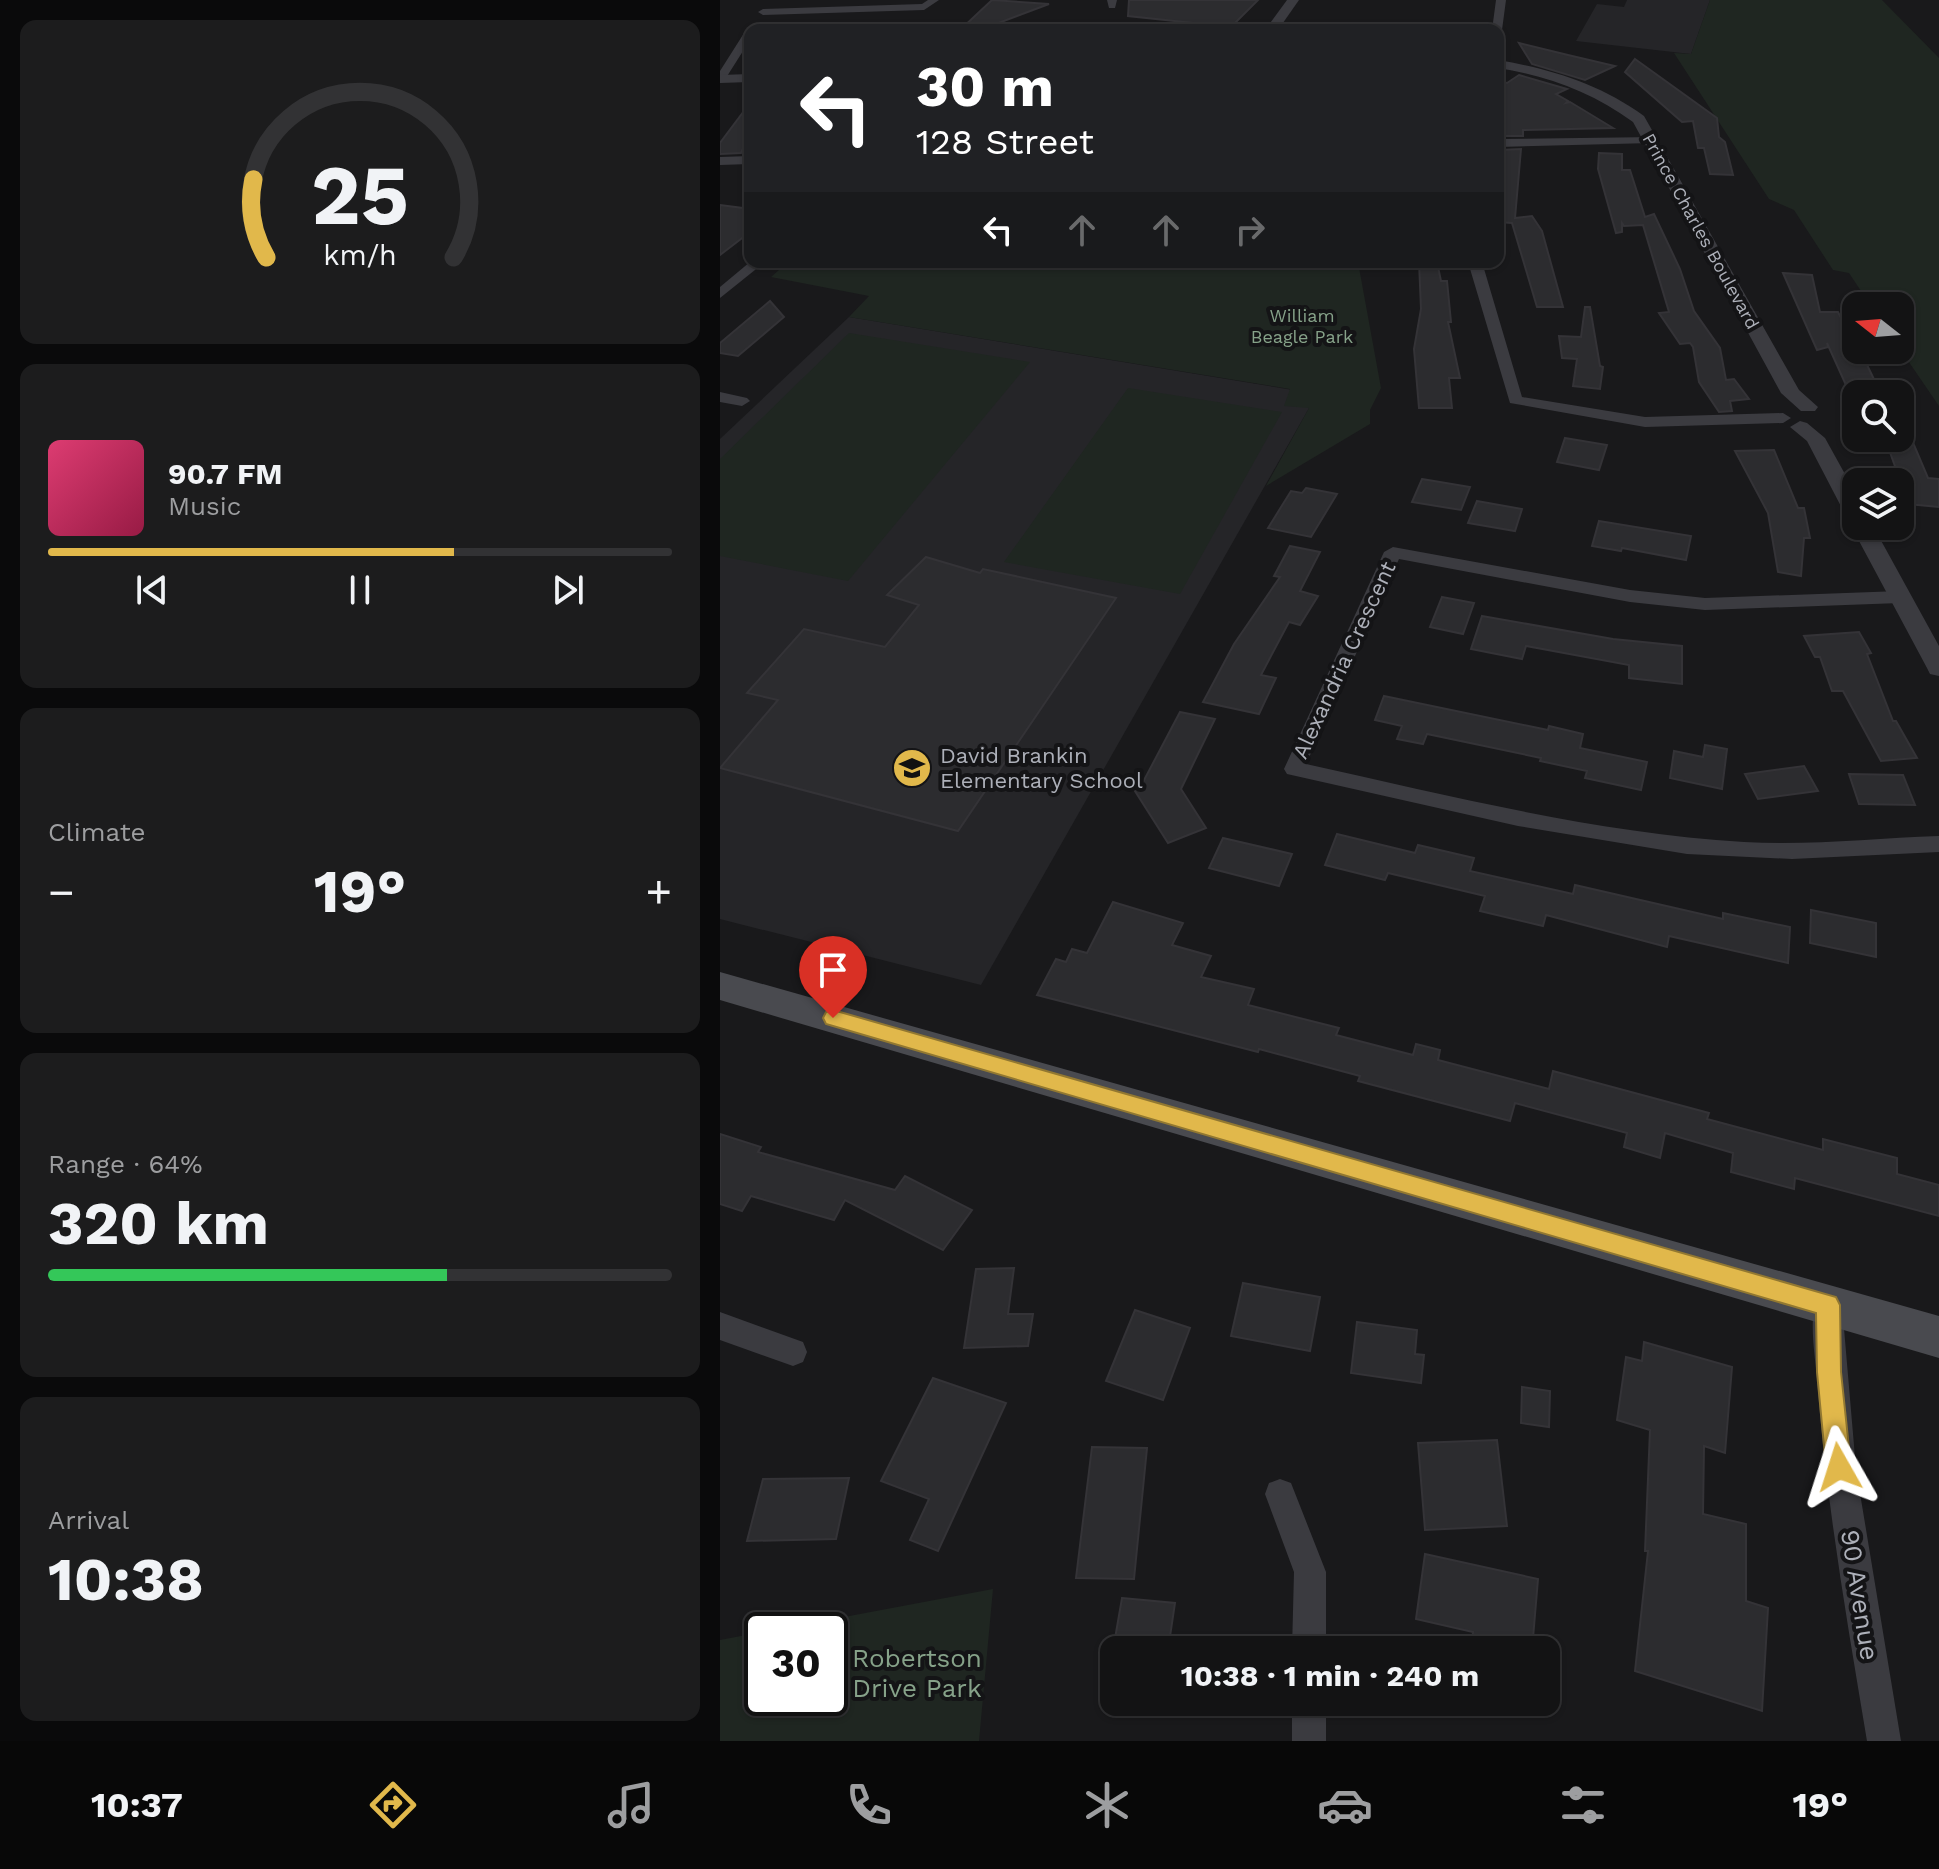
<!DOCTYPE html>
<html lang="en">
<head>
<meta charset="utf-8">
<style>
	body { margin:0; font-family:"Work Sans",sans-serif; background:#1c1c1d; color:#f1f3f6; height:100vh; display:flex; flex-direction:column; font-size:30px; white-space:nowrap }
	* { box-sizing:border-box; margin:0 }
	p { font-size:26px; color:#9d9ea0 }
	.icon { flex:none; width:44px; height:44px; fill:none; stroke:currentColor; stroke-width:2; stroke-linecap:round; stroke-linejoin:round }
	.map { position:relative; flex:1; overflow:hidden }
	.panel { display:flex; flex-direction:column; gap:20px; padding:20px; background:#0a0a0b; width:720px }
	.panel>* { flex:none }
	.guide { position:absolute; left:24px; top:24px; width:760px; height:244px; border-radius:16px; box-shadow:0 2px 6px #0004,0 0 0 2px #323234; background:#202124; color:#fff; overflow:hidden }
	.needle { width:52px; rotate:287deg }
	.buttons { position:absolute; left:1122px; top:292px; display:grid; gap:16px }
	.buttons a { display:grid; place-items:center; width:72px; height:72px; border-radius:16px; background:#131314; box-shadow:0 2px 6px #0004,0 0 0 2px #323234; font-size:40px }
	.speed { position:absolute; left:24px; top:1612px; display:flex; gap:16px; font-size:40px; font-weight:700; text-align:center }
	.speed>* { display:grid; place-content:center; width:104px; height:104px; border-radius:50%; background:#131314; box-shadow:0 2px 6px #0004,0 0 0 2px #323234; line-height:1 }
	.speed .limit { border:4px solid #111; border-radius:12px; background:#fff; color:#111 }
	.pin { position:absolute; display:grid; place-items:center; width:68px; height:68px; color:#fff; margin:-82px -34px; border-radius:50% 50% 50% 0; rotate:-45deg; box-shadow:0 0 8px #0007 }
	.pin .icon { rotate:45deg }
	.me { position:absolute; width:88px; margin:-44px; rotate:354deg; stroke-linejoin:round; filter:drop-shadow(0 0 6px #0008) }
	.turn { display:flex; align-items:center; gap:28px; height:168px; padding:0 40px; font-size:36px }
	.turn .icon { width:104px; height:104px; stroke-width:2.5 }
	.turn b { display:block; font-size:56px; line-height:68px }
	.lanes { display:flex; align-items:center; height:76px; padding:0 40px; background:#0003; justify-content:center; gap:40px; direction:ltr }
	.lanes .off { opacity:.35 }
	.big { font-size:60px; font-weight:700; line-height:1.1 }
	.panel .tile { flex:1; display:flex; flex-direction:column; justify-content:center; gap:12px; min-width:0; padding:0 28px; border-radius:16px; background:#1c1c1d }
	.panel .dial { align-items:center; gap:0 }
	.dial svg { height:208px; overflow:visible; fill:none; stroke:#323234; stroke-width:7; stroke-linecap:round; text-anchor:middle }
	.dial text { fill:#f1f3f6; stroke:none }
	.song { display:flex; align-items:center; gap:24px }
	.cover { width:96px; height:96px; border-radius:12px; background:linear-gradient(135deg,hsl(340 70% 55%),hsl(340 70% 35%)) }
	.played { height:8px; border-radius:4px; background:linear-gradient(90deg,#e1b84b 65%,#323234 65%) }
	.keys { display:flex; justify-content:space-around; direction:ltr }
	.heat { display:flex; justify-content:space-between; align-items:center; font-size:44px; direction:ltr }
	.charge { height:12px; border-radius:6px; background:linear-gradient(90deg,#34c759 64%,#323234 0) }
	.trip { position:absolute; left:380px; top:1636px; width:460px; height:80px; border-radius:16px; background:#131314; box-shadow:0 2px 6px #0004,0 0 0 2px #323234; font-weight:700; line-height:80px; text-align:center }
	.menu { display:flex; height:128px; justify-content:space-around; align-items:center; background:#080808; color:#9d9ea0 }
	.menu .icon { width:56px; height:56px }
	.menu .selected { color:#e1b84b }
	.menu b { font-size:36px; color:#f1f3f6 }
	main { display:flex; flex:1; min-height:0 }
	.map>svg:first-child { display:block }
</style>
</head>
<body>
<main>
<section class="panel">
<div class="tile dial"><svg viewBox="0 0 100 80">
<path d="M14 69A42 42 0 1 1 86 69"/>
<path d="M14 69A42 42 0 0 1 9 39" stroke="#e1b84b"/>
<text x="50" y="56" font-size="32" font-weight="700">25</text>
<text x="50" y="72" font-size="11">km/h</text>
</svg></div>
<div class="tile">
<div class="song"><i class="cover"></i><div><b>90.7 FM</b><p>Music</p></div></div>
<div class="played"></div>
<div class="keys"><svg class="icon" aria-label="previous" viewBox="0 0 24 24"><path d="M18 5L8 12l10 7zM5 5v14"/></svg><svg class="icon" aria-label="pause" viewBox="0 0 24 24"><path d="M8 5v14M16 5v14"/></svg><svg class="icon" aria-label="next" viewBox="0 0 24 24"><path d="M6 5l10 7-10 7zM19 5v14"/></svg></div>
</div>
<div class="tile"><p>Climate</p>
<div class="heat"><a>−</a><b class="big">19°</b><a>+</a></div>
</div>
<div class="tile"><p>Range · 64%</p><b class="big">320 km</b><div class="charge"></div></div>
<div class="tile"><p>Arrival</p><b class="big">10:38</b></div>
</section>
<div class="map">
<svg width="1219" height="1741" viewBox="0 0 1219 1741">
	<rect width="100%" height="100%" fill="#19191b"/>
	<!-- built -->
	<g fill="#252528">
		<path d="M907,0H990L971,54L856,41L877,4L904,7Z"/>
		<path d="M129,317L597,394L261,985L0,919V439Z"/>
	</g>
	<!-- green -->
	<g fill="#1f2621">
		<path d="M990,0H1162L1219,58V406L1180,349V306H1151L1129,273L1113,270L1074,210L1049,199L954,53L971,54Z"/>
		<path d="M68,262H638L661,388L650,410V424L546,486L589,408L564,406L570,389L129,317L149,296L51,277Z"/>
		<path d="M129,333L310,362L128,581L0,556V459Z"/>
		<path d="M408,388L562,412L460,594L284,562Z"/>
		<path d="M273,1589L259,1741H0V1640L42,1632V1698H110V1630H55Z"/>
	</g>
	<!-- building -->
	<g fill="#2c2c2f" stroke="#343337" stroke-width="2">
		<path d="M272,0L329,4L260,30H240Z"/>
		<path d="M409,0H538L511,27L408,16Z"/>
		<path d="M799,43L848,55L895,66L865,80L812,64Z"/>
		<path d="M915,59L997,118L999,137L1005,142L1013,175L990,174L984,148H978L973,121L962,122L905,72Z"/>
		<path d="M799,75L847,89L836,94L848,101L846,103L850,102L893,128L803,130V136H781L782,130H778V81L787,83Z"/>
		<path d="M30,103V133L21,153L0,154V143Z"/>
		<path d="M801,149L795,218L812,216L822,231L843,307H817L792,223L778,222L780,150Z"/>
		<path d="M879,153L902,154V170H910L925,217L934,214L960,269L974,311L1000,348L1006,380L1014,379L1029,399L1010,401L1012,411L999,412L979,382L973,347L970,343L960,344L939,313L949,312L923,225L904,226L902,223V232L896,233L878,169Z"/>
		<path d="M0,205L30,209V232L0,255Z"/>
		<path d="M699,262H717L721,281H727L731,322H728L740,378H729L732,408H699L694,349L701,309Z"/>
		<path d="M1063,273L1092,275L1100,312H1118L1126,328H1136V350H1140L1161,394H1130L1107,343L1108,347L1097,350Z"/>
		<path d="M50,301L64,317L18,356L0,353V343Z"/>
		<path d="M865,307H870L880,366L883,367L880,389L853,386L857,359L842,358L839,336L861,337Z"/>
		<path d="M1180,412L1208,478L1219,479V507L1188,504L1181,469H1176L1167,444H1176L1175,438H1180Z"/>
		<path d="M845,438L887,445L879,470L837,462Z"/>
		<path d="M1054,450L1078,508H1084L1090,538H1084L1081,576L1058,572L1048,513L1015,451Z"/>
		<path d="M702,479L750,487L741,510L692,502Z"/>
		<path d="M586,488L617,494L591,537L548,528L571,491L582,493Z"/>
		<path d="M757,501L802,509L795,531L748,523Z"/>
		<path d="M879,521L971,536L966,560L902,548L901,551L872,546Z"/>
		<path d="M570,546L600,552L580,591L598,596L580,625L569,622L541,675L556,678L539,714L483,702L514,644L560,577L554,576Z"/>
		<path d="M206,557L260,573L263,569L396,598L238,831L0,768L58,700L27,693L84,629L165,647L199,605L167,595Z"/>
		<path d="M722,597L754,603L743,634L710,627Z"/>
		<path d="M762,616L893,639L962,646V684L909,678V665L806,646L802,659L751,649Z"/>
		<path d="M1139,632L1151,653L1147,654L1173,721H1176L1197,758L1161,761L1123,691H1112L1100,657H1095L1084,636Z"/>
		<path d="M664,696L828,730L829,726L863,734L860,748L927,762L921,790L865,778L867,771L820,761L821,758L707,734L703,744L677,739L682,726L655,720Z"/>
		<path d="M460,712L495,719L461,789L486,828L448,843L413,788L422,784Z"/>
		<path d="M985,745L1007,749L1002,789L950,778L954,751L983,757Z"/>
		<path d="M1084,766L1098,791L1038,799L1025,774Z"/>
		<path d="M1129,774L1183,775L1195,805L1139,804Z"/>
		<path d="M617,834L695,853L698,845L754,858L750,871L853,894L855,885L1003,919V913L1070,927L1068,963L949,936L947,947L826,915L823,926L760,911L765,896L668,873L665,880L605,865Z"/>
		<path d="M503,838L572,854L559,886L489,868Z"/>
		<path d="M393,902L463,923L452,945L491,956L481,977L534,989L528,1005L619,1028L616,1035L693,1055L696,1044L720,1050L718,1060L829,1089L833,1071L989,1113L987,1119L1103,1150V1139L1177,1158V1174L1219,1185V1216L1075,1178L1074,1189L1011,1172L1013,1153L945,1133L940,1158L904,1147L907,1133L795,1103L790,1121L638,1081L640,1076L539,1049L538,1052L317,995L336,959L346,962L352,949L367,953Z"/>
		<path d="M1091,910L1156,923V957L1090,943Z"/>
		<path d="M0,1134L41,1147L38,1152L175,1190L185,1176L252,1210L223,1250L125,1200L114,1220L31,1196L22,1211L0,1204Z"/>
		<path d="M294,1268L288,1314H313L308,1346L244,1348L256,1269Z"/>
		<path d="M523,1283L600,1297L590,1351L511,1336Z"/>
		<path d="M415,1310L470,1328L443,1400L386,1381Z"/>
		<path d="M637,1322L697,1330L695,1354L704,1355L701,1383L631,1373Z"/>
		<path d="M924,1342L1012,1367L1005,1453L984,1446L983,1514L1026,1524V1601L1048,1608L1042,1711L915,1671L928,1551H925L930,1430L897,1420L906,1357L922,1361Z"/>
		<path d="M213,1378L286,1403L218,1551L190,1540L209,1499L161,1481Z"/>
		<path d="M802,1387L830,1391L829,1427L801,1423Z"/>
		<path d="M777,1440L787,1526L705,1530L698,1443Z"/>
		<path d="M372,1447L427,1448L414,1579L356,1578Z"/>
		<path d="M129,1478L116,1539L27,1541L43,1479Z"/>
		<path d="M705,1554L818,1579L812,1650H751L753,1632L696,1619Z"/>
		<path d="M402,1598L455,1603L448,1650H393Z"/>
	</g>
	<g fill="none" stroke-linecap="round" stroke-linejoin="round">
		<!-- minor -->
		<g fill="#3b3b40" fill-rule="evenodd">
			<path d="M208,0H219L204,10L43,15L38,12L43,9L202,4Z"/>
			<path d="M387,0H397L395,8H389Z"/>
			<path d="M776,0H786L782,30L778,33V30H772Z"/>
			<path d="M26,30H34H30V40L4,81L0,82V71Z"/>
			<path d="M936,137V141L932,143L778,147V139Z"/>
			<path d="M30,156V164L0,165V157Z"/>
			<path d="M30,262H45L0,298V287Z"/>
			<path d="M748,262H762L802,397L925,417L1063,413L1071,418L1063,423L925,427L790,403Z"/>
			<path d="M0,392L27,398L30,401L22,406L0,402Z"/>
			<path d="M673,547L910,590L985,598L1180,591L1189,597L1180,603L985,610L910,602L679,559L586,764C731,796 876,833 1024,842C1089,846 1154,838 1219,836V852L1072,859L967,854L798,826L567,774L564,769L664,552Z"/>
			<path d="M1108,1291L1118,1295L1122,1305L1136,1469L1181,1741H1147C1127,1621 1106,1501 1097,1379C1095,1354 1088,1319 1098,1295Z"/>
			<path d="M0,1312L83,1342L87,1352L83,1362L73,1366L0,1340Z"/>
			<path d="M560,1479L571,1483L606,1572V1650H572L574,1572L545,1494L549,1483Z"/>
			<rect x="572" y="1702" width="34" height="39"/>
		</g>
		<!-- tertiary -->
		<g fill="#3b3b40" fill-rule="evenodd">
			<path d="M567,0H579L558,30H545Z"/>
			<path d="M778,60C831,69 880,84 924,116L1079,390L1098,407L1095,411H1081L1061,393L913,122C872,92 828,76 778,68Z"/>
			<path d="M30,74V82L0,83V75Z"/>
			<path d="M1080,421L1087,423L1105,438L1136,494V520L1125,514L1087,441L1070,427Z"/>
			<path d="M1134,521L1136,526H1153L1219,646V676L1210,674L1207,668L1131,526Z"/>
		</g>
		<!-- secondary -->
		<path fill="#494a4f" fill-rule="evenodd" d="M0,972L1219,1316V1358L0,1000Z"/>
	</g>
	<!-- route -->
	<path fill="#e1b84b" stroke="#927831" stroke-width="2" d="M113,1010L1116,1297L1120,1305L1121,1372L1131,1467L1128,1475L1119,1479L1110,1475L1106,1467L1097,1372L1096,1313L113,1026L106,1024L103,1018L106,1012Z"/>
	<!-- icons -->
	<defs>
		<symbol id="school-disc" viewBox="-11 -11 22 22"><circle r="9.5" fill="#e1b84b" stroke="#141416"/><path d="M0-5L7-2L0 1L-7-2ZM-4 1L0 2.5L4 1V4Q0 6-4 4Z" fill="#111"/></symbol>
	</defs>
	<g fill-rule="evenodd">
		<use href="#school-disc" x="170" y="746" width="44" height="44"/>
	</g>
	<g text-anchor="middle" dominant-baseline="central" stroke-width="8" stroke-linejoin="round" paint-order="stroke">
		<!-- far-street labels -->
		<g font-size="18" fill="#adb0b9" stroke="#141416">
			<text transform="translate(981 231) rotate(61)">Prince Charles Boulevard</text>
		</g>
		<!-- far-park labels -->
		<g font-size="18" fill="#86a289" stroke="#141416">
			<text x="582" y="315">William<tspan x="582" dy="21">Beagle Park</tspan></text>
		</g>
		<!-- street labels -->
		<g font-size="22" fill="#adb0b9" stroke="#141416">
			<text transform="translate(624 660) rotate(-65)">Alexandria Crescent</text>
		</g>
		<!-- poi labels -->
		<g font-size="22" fill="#adb0b9" stroke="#141416" text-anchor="start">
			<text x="220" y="755">David Brankin<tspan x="220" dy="25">Elementary School</tspan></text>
		</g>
		<!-- near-street labels -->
		<g font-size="26" fill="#adb0b9" stroke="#141416">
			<text transform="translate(1140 1595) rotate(81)">90 Avenue</text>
		</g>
		<!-- near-park labels -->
		<g font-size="26" fill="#86a289" stroke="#141416">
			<text x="197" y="1658">Robertson<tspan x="197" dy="30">Drive Park</tspan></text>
		</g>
	</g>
</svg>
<div class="buttons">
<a><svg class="needle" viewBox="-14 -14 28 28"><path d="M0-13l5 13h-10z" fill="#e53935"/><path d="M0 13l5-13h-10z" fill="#9d9ea0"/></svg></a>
<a><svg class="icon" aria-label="search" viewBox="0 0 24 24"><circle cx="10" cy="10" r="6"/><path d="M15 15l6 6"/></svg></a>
<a><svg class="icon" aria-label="layers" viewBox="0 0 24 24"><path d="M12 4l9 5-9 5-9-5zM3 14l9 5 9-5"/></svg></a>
</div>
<div class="speed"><div class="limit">30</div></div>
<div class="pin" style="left:113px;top:1018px;background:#d93025"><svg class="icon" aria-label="arrive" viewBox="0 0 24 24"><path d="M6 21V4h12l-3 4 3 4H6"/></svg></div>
<svg class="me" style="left:1119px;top:1467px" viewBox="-20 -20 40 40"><path d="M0-17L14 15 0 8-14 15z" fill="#e1b84b" stroke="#fff" stroke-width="4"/></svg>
<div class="trip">10:38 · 1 min · 240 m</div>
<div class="guide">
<div class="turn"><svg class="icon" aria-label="left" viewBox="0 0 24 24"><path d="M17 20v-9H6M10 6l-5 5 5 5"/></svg><div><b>30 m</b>128 Street</div></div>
<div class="lanes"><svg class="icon" aria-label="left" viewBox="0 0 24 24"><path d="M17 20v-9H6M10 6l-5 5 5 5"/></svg><svg class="icon off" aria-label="ahead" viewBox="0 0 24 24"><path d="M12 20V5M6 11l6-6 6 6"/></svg><svg class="icon off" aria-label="ahead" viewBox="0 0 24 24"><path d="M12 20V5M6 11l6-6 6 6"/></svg><svg class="icon off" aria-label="right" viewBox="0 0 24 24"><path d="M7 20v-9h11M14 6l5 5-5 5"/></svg></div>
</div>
</div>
</main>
<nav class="menu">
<b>10:37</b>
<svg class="icon selected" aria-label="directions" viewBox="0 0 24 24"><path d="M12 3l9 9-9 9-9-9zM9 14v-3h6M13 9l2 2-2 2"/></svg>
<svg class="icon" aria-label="music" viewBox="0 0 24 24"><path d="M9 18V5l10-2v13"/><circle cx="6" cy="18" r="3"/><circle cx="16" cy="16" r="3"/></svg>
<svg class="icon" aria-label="phone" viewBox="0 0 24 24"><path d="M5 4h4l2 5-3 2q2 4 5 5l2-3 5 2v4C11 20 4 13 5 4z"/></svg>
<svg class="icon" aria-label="climate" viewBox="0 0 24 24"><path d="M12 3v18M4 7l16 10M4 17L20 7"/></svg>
<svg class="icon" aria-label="car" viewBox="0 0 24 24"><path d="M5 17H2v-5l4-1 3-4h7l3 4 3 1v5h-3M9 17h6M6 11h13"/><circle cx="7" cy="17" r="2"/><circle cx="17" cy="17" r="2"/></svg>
<svg class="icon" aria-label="filters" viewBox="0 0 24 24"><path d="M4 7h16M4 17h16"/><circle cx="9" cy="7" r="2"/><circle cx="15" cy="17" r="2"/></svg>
<b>19°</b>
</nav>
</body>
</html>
